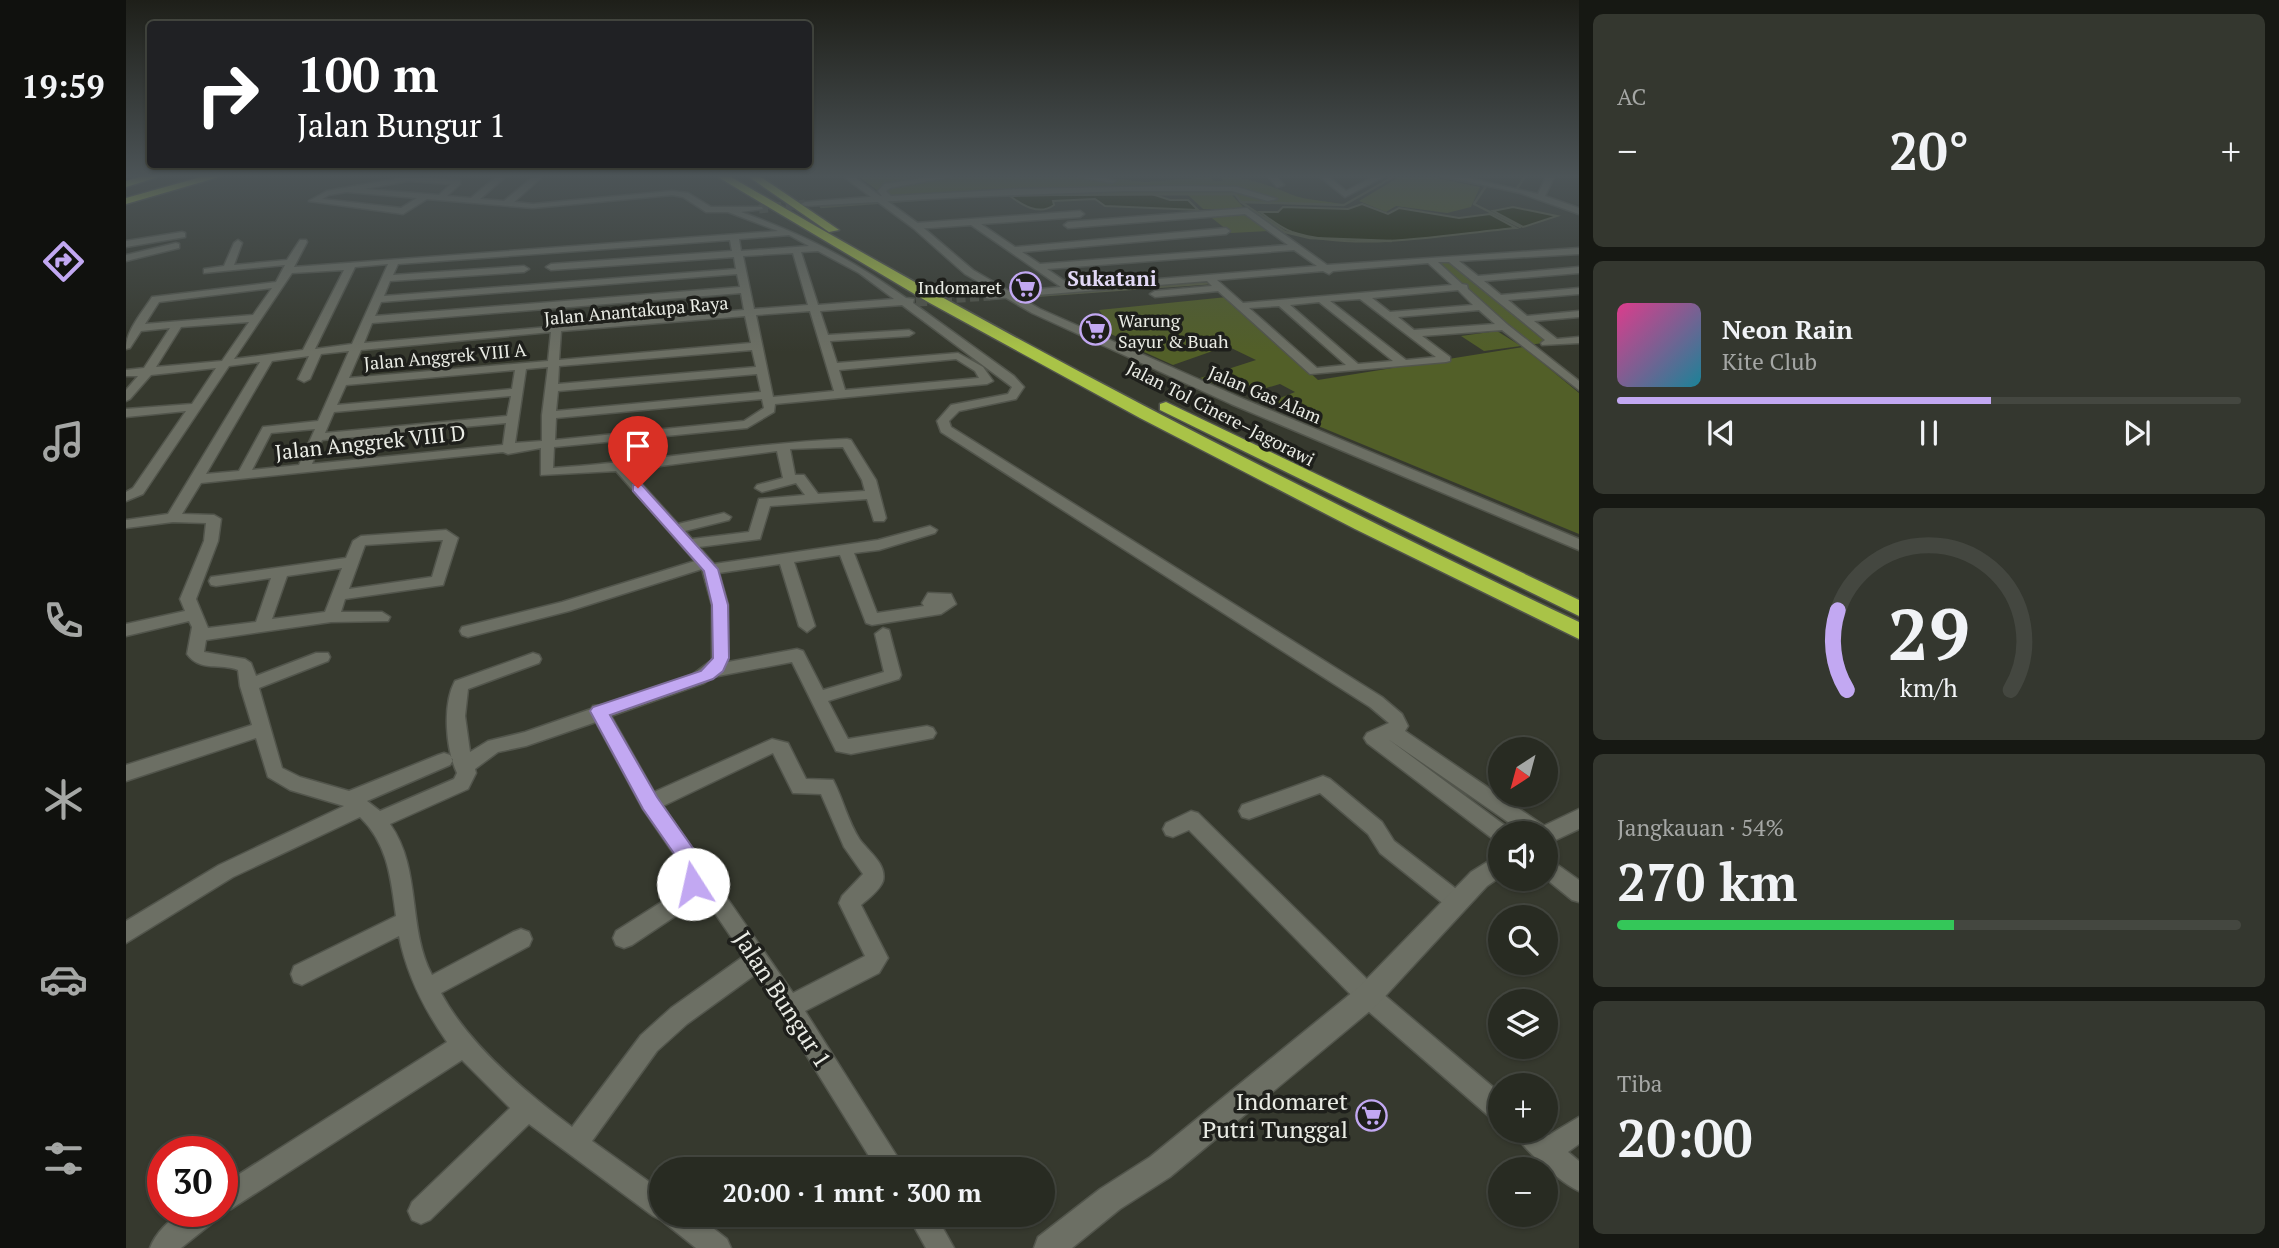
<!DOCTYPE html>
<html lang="id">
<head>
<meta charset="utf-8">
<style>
	body { margin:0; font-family:"PT Serif",serif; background:#34372f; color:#f1f3f6; height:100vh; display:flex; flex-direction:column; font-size:26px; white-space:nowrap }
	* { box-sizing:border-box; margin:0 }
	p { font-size:23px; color:#a5a7a5 }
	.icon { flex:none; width:38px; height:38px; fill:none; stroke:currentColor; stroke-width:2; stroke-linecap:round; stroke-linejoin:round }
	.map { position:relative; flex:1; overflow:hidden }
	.sheet { display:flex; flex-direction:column; gap:14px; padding:14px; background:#161813; width:700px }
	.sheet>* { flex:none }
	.guide { position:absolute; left:21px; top:21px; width:665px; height:147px; border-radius:7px; box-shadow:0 2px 5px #0004,0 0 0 2px #444740; background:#202124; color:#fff; overflow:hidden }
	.needle { width:46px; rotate:216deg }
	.fabs { position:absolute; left:1362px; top:737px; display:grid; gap:14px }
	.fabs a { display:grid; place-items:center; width:70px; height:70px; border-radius:50%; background:#282b22; box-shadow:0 2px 5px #0004,0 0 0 2px #444740; font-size:35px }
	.speed { position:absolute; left:21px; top:1136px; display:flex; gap:14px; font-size:35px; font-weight:700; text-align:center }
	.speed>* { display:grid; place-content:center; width:91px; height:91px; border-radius:50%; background:#282b22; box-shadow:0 2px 5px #0004,0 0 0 2px #444740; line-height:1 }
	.speed .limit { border:10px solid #d22; background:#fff; color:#111 }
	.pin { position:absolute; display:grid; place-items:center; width:60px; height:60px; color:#fff; margin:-72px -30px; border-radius:50% 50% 50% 0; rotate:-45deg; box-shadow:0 0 7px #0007 }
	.pin .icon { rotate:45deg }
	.me { position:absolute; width:77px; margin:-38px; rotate:350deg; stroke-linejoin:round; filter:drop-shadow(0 0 5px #0008) }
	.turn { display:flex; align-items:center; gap:24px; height:147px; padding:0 35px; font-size:32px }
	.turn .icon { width:91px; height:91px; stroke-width:2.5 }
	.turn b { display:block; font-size:49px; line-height:60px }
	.big { font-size:52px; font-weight:700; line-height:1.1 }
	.sheet .widget { flex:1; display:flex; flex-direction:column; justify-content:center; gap:10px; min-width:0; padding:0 24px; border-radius:10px; background:#34372f }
	.sheet .dial { align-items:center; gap:0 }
	.dial svg { height:182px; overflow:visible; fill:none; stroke:#444740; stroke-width:7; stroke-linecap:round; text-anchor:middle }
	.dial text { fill:#f1f3f6; stroke:none }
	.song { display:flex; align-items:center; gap:21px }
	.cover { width:84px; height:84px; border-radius:10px; background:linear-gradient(135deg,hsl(330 70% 55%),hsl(190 70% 35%)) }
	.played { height:7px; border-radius:4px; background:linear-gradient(90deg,#c2a8f2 60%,#444740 60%) }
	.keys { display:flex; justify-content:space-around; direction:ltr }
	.heat { display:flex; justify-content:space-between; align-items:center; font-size:38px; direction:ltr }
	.charge { height:10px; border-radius:5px; background:linear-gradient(90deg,#34c759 54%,#444740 0) }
	.trip { position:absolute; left:523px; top:1157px; width:406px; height:70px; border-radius:35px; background:#282b22; box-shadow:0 2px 5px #0004,0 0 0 2px #444740; font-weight:700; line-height:70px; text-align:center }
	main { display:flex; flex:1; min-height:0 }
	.tabs { display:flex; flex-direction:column; width:126px; justify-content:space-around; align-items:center; background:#10110e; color:#a5a7a5 }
	.tabs .icon { width:49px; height:49px }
	.tabs .active { color:#c2a8f2 }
	.tabs b { font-size:32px; color:#f1f3f6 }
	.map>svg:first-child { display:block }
</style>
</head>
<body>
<main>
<nav class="tabs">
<b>19:59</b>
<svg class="icon active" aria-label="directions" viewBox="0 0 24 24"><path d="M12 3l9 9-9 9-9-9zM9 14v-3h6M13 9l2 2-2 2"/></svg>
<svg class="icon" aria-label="music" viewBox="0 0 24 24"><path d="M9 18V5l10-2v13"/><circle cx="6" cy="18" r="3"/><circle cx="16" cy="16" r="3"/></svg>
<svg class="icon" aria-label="phone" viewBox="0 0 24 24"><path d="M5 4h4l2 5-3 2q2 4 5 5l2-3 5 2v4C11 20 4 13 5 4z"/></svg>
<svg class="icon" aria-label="climate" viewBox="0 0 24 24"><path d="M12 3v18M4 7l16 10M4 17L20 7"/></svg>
<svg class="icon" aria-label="car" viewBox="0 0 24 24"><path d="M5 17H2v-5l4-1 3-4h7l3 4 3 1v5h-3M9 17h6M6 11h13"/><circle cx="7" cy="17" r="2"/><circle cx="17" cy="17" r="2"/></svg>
<svg class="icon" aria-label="filters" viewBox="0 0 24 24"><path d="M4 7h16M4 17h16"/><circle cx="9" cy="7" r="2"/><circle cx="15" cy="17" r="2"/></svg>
</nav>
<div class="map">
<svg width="1453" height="1248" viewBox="0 0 1453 1248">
	<rect width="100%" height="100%" fill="#36392e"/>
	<!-- green -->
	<g fill="#525f28">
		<path d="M733,177H972L1020,182L1084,177L1088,181H1097L1095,177C1121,177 1140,184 1164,194C1180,201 1201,200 1218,205L1115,202L1109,194C994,192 880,194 766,201Z"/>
		<path d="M1273,177H1306L1354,187L1345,207L1321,213L1270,206L1260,212L1233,201Z"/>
		<path d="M1061,194L1106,195L1119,209H1077Z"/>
		<path d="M1120,213L1143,231L1105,233L1082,215Z"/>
		<path d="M1327,261L1428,342L1400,345L1306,262Z"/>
		<path d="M1101,297L1192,380L1397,347L1453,393V534L1139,404L1169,392L1154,384L1116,395L1074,378L1130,360L1101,346L1047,365L998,343L999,340L960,324L979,318L973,310Z"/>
		<path d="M1371,331L1395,346L1358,351L1335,336Z"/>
	</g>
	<!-- water -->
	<g fill="#1a2000" stroke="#585d45" stroke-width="2">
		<path d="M973,194H1026L1044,200H1062L1072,210L979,206L969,199L927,201L928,205C913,216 896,205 884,196Z"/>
		<path d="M1236,204L1262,214L1273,208L1333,218L1364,214L1390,228C1323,234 1231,253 1166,232C1155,228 1144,219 1134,212H1152L1157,207L1222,209Z"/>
		<path d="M1387,207L1431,216L1397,227L1367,211Z"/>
	</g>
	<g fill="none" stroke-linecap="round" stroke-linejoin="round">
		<!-- stream -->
		<g stroke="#585d45" stroke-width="2.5">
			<path d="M1316,177L1367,187"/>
			<path d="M1360,186L1348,204L1394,227"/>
			<path d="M1389,191L1399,177"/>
			<path d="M899,195L1109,194L1115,202L1218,205L1267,177"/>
			<path d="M1115,202L1159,232L1184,238L1265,241"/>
			<path d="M695,207L803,199"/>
			<path d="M894,297L1086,283"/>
		</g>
		<!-- minor-tunnel-far1 -->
		<g stroke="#515449" stroke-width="9" stroke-dasharray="9 4.5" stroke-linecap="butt">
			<path d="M633,209L679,204"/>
			<path d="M790,301L864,296"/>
		</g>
		<!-- minor-tunnel -->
		<path stroke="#515449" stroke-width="11" stroke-dasharray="11 5" stroke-linecap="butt" d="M790,301L812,300"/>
		<defs>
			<g id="minor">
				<path d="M279,177L334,180V184L321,196L345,198L370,177H379L354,199L378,201L407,177H416L388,202L407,204L546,191L562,193L585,207H636L637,209L615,212C679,235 725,259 780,298L788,299L787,303L888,376L898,387L890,399L833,411L823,421L825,427L1256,697L1276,714L1282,726L1279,731L1420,827L1423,833L1420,839L1419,833H1398L1262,739L1381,827L1384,833H1374V841L1367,839L1241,743L1238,738L1241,733L1263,723L1244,707L815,432L811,421L825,405L882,394L886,387L776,305L694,311L702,335L783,330L788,333L783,336L704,341L711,363L832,353L857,367L867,381L861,384L649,404L648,412L621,428L428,447L427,468C525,462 622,443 721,439L725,440L750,480L760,518L758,521H748L741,499L644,506L634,539L573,547L588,564L752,540L804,526L811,530L809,533L753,550L728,553L751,613L798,606L796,603L802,593L825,594L830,604L815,614L746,625L740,623L714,555L668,562L689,626L681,632L673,626L654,564L593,573L602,605V662L671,649L677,651L697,690L758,672L749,634L757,628L763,630L775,675L773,679L702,701L722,739L801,726L807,728L810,733L807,738L725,754L710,751L666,662L587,677L578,683L485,716L528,792L646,739L662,743L680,779L707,780C717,799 722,822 734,840C743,852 761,864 757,881C754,890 742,899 735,905L762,958L753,973L679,1011L779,1169H751L630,974L561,1024L531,1051L466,1141L536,1191V1214H569L601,1239L605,1248H570L535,1220L527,1216L403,1124L304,1220L295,1224L286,1220L282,1211L286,1202L384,1108L336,1060L105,1209L94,1212L90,1220L55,1248H24C29,1234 43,1219 58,1212C67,1208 85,1211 96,1211V1185L321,1042C298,1009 281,976 273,936L176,985L168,982L165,974L168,966L270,916C265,879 262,844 234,817L107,877L0,943V921L93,865L218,806L164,790L142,777L130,738L0,781V765L126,725L114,686L112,670C95,663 73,672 61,654L66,627L63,621L0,636V624L59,611L54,599L78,541L80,523L47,522L0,528V520L42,514L134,362L103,366L17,494L0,501V492L7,488L60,411L0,417V409L66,404L90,368L25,375L4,399L0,401V390L12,376H0V370L18,368L44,328L15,331L4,348L0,349C0,330 16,313 26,297L150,282L159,265L78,273V269L98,266L108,243L112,240L116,243L108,265L161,260L174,240H180L181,242L168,267L652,231L602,212H580L557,197L546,195L407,208L301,199L277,214L183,201L201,191ZM282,181L325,184L313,195L238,189ZM220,192H221L291,198L275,208L196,199L203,195ZM663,235L683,246L615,251L613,239ZM604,240L606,251L425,264L420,267L425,270L608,257L610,269L258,296L264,281L398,272L403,269L398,266L267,275L272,264ZM692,251L733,273L768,299L692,305L675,252ZM667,253L682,305L628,309L617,256ZM262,264L226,344L189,349L229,267ZM218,270L177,350L108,359L166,273ZM611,274L614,287L249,316L255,302ZM146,288L127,315L19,324L33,302ZM615,293L618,310L238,343L246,323ZM684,311L708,391L647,397L630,315ZM619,316L625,343L433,360L435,331ZM123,322L96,361L30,367L55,327ZM425,332L422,361L223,378L235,350ZM626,350L630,367L432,384L433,366ZM223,351L192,421L137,427L113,471L80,474L146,361L183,356L172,379L178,382L184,379L195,354ZM830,359L849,371L853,378L719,390L713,370ZM422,367L416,415V441L389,443L400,369ZM389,370L386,389L211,405L220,385ZM631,374L635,392L430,411L432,391ZM385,396L381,416L199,433L208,412ZM636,399L638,408L618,421L429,440L430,418ZM380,423L377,445L186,464L196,440ZM189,429L173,465L126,470L145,433ZM717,447L736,480L739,491L692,494L678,475H669L664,449ZM415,448V475L490,471L569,561L436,602L336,627L334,631L336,635L342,637L443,611L576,569L586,605V660L566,675L477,705L467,706L465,709L399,732L362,741L344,752L339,716L342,689L413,663L415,659L413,655L407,653L329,681C316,705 320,750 331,773L328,779L254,811L241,801L324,765L327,760L324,755L318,753L312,755L223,791L174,777L156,768L133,688L202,661L204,657L202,653H190L130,676L125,663L119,659L78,652L80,640L205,622L262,621L264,617L256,612H215L219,599L317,585L332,538L320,530L235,536L227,541L220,558L85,577L83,581L85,585L90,586L145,578L130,622L82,628L70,599L92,541L95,519L88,515L56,514L75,483L377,452L382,454ZM651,451L657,478L631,485L629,488L636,492L670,483L679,495L633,499L623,532L566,539L559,531L603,520L605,517L598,513L552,524L503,470ZM317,540L306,577L223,589L239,545ZM216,568L199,612L146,619L161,576ZM470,722L517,809L567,882L490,931L487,938L490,945L498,948L506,945L578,897L618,956L545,1008L515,1035L446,1127C399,1092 343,1045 315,993L403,946L406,939L403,932L395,929L387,932L306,975C281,928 296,869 264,824L342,789L350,773L349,769L372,752L400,746ZM647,753L667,793L695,794L718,847L737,874L716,896L713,903L739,956L667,993L537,806Z"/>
				<path d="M803,177H824L764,188L760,191L765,196L892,189L1052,186L1111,187L1151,199L1142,201L1106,191H999L839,197L679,206L675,204L679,202L756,196L752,191L758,184Z"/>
				<path d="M953,177H976L990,181L986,183Z"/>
				<path d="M1142,177H1151L1158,185L1151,187Z"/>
				<path d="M1194,177H1203L1220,191L1247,177H1257L1219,197Z"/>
				<path d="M1321,177H1338L1412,194L1420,177H1428L1419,196L1453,208V214L1394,193Z"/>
				<path d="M1121,208L1201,265L1453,248V254L1333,261L1352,276L1453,267V273L1358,281L1375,295L1453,288V294L1382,300L1401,316L1453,311V317L1408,321L1431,339L1453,337V343L1416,345L1415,343L1419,340L1323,262H1312L1336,284L1341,285L1342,289L1382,325L1453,381V390L1376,330L1296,336L1324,357V361L1320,362L1184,374L1092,291L1029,297L1024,294L1029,291L1086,286L1081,281L864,299L860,298V294L935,287L845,225L790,229L786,226L790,223L954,211L958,214L954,217L855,224L889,247L1100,228L1104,231L1100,234L896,252L914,264L1162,245L1119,214L942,228L938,225L942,222ZM1168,250L1191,266L946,286L921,269ZM1302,263L1326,285L1117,303L1091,280L1197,271L1203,274L1207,271ZM1332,290L1347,305L1264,312L1246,298ZM1234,299L1310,357L1280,360L1204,301ZM1193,302L1267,361L1232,364L1164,305ZM1153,306L1220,365L1191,368L1123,308ZM1353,310L1369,324L1288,330L1272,317Z"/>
				<path d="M56,232L59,233V237L0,247V241Z"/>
				<path d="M50,243L53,244V248L0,261V255Z"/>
				<path d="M1197,776L1204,779L1256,822L1268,841L1338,895L1341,902L1338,909L1331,912L1324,909L1254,853L1242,834L1194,793L1123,819L1116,817L1113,811L1116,805Z"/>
				<path d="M1065,811L1072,813L1250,988L1374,1093V1121L1365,1118L1234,1004L1063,830L1047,837L1040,835L1037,829L1040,823Z"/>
				<path d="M1419,856L1453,880V902L1446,900L1419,878Z"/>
				<path d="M1453,1117V1144L1442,1152L1453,1161V1191C1436,1184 1394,1147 1387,1130H1418L1423,1135Z"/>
				<path d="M781,1214H809L828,1248H800Z"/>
			</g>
			<g id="tertiary">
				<path d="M718,177H728L793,224L847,270L914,309L1115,398L1453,539V550L1105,404L906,313L839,274L787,228Z"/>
				<path d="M1453,809V829L1419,845V833H1410L1411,829Z"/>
				<path d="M1374,854V877L1361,886L1251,1005L1044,1177L994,1209L946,1248H908L912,1237L974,1189L1024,1157L1233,987L1345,872Z"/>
			</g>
			<g id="motorway">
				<path d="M14,177H32L0,187V181Z"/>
				<path d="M75,177H93L0,204V198Z"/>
				<path d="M592,177H605C881,339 1164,485 1453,622V639L1229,529L1014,418L802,302Z"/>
				<path d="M623,177H635L713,230L703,232Z"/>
				<path d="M1040,402L1453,600V616L1034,410V404Z"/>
			</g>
		</defs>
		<!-- minor casing -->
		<use href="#minor" stroke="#52554c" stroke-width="3"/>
		<!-- tertiary casing -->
		<use href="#tertiary" stroke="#52554c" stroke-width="3"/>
		<!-- motorway casing -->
		<use href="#motorway" stroke="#52554c" stroke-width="3"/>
		<!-- minor -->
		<use href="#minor" fill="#6c6f64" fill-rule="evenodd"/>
		<!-- tertiary -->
		<use href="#tertiary" fill="#6c6f64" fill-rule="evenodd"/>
		<!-- motorway -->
		<use href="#motorway" fill="#a9c347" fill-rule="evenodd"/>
	</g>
	<!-- sky -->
	<linearGradient id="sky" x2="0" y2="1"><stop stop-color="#1e1f19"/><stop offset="0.5" stop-color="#4c5457"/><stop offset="1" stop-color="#4c5457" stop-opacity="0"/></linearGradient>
	<rect width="1453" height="352" fill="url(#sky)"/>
	<!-- route -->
	<path fill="#c2a8f2" stroke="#7e6d9d" stroke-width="2" d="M507,485H516L592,569L602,605L603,658L597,671L587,679L484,715L531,797L583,871L586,878L583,884L567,893L560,890L557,884L563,875L517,809L464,711L467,707L575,671L587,658L586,605L578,571L507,491Z"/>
	<!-- icons -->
	<defs>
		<symbol id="supermarket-ring" viewBox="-11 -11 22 22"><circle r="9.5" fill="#1e1f1b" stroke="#c2a8f2" stroke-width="1.5"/><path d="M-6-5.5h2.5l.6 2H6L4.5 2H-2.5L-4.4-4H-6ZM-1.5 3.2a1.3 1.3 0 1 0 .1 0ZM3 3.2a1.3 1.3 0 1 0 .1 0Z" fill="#c2a8f2"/></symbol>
	</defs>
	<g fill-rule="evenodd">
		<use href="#supermarket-ring" x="882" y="270" width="35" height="35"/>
		<use href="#supermarket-ring" x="952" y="312" width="35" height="35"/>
		<use href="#supermarket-ring" x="1228" y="1098" width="35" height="35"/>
	</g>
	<g text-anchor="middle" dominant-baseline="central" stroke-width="7" stroke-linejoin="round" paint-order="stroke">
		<!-- far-poi labels -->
		<g font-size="18" fill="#eaece5" stroke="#1e1f1b" text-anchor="end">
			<text x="876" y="287">Indomaret</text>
			<text x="992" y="320" text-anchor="start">Warung<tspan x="992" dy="21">Sayur &amp; Buah</tspan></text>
		</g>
		<!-- far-street labels -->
		<g font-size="18" fill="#eaece5" stroke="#1e1f1b">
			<text transform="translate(510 310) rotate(-5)">Jalan Anantakupa Raya</text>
			<text transform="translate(319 356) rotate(-5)">Jalan Anggrek VIII A</text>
			<text transform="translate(1139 394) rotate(23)">Jalan Gas Alam</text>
			<text transform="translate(1095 413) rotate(27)">Jalan Tol Cinere–Jagorawi</text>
		</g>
		<!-- far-quarter labels -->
		<g font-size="21" font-weight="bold" fill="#e1d8f5" stroke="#1e1f1b">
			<text x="986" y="278">Sukatani</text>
		</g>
		<!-- street labels -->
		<g font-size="21" fill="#eaece5" stroke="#1e1f1b">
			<text transform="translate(244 442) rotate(-6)">Jalan Anggrek VIII D</text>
		</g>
		<!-- near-street labels -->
		<g font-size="24" fill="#eaece5" stroke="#1e1f1b">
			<text transform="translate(657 999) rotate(57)">Jalan Bungur 1</text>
		</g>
		<!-- near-poi labels -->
		<g font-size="24" fill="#eaece5" stroke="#1e1f1b" text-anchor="end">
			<text x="1222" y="1101">Indomaret<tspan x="1222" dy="28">Putri Tunggal</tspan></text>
		</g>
	</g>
</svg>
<div class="fabs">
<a><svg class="needle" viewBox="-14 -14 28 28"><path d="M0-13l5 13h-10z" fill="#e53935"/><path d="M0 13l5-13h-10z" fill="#a5a7a5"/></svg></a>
<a><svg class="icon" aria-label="sound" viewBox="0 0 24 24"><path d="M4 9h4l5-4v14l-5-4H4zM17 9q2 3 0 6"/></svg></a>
<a><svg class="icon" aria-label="search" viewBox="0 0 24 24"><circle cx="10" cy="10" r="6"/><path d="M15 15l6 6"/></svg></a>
<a><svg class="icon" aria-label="layers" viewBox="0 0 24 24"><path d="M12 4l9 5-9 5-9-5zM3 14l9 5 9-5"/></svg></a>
<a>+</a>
<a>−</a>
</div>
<div class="speed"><div class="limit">30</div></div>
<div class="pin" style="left:512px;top:488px;background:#d93025"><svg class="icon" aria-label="arrive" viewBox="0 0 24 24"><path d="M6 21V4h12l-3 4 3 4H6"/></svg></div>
<svg class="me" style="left:567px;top:884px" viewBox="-20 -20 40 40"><circle r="19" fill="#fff"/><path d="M0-13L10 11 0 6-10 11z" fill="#c2a8f2"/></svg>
<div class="trip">20:00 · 1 mnt · 300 m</div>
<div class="guide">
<div class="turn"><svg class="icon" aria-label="right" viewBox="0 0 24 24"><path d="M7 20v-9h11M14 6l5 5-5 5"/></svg><div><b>100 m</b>Jalan Bungur 1</div></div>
</div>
</div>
<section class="sheet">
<div class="widget"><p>AC</p>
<div class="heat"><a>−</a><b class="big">20°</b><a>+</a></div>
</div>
<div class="widget">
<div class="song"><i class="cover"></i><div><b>Neon Rain</b><p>Kite Club</p></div></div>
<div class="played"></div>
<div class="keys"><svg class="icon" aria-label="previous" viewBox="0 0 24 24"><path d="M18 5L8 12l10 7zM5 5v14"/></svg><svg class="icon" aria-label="pause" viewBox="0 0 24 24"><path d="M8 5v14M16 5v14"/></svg><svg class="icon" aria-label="next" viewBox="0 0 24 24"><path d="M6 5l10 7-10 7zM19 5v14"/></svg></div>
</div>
<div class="widget dial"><svg viewBox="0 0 100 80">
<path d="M14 69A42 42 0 1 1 86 69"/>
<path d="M14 69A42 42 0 0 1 10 34" stroke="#c2a8f2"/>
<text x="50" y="56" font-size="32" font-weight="700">29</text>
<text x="50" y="72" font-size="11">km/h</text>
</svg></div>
<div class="widget"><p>Jangkauan · 54%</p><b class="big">270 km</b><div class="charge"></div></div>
<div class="widget"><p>Tiba</p><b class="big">20:00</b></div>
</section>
</main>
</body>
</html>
